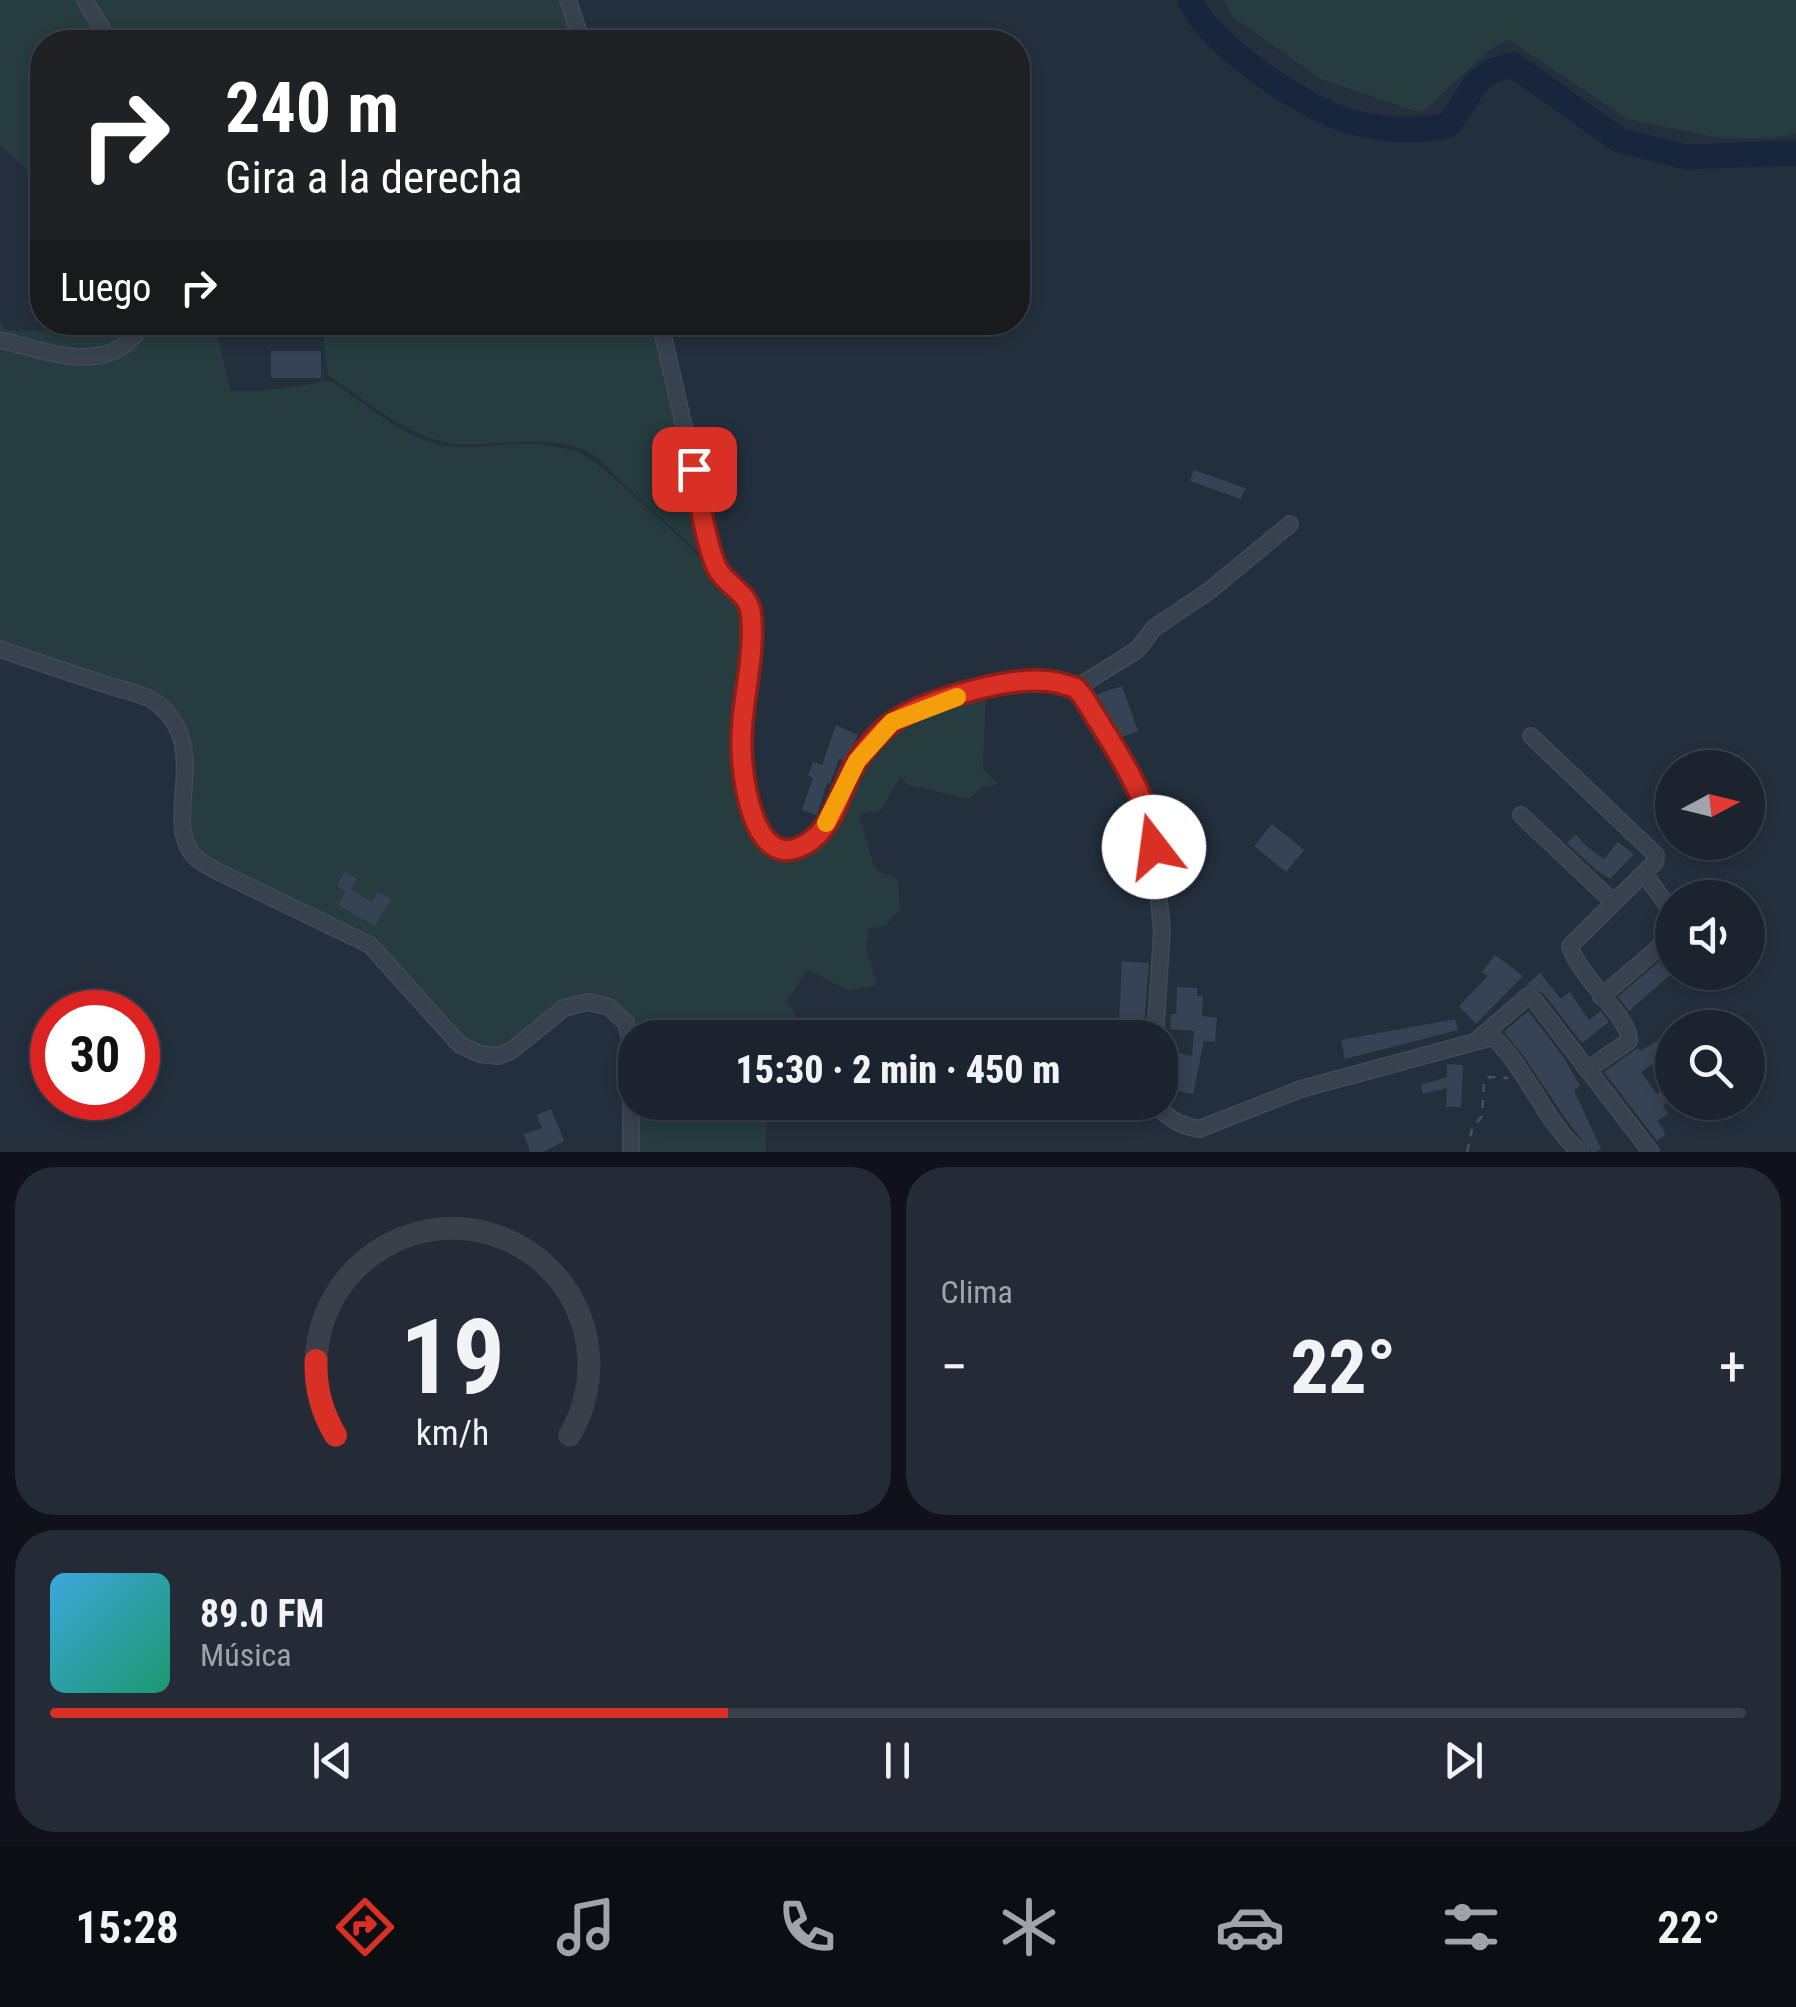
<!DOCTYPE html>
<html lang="es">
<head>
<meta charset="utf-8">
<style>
	body { margin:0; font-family:"Roboto Condensed",sans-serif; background:#242b36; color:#f1f3f6; height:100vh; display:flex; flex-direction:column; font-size:38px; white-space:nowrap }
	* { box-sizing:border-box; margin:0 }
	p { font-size:32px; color:#a0a4aa }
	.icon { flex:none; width:55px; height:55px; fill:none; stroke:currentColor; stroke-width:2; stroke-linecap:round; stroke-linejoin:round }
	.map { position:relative; height:1152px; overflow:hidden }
	.details { display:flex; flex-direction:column; gap:15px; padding:15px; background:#0f1319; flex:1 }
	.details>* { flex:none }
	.guide { position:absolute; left:30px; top:30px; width:1000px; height:305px; border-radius:40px; box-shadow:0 5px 15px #0003,0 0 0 2px #39404a; background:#202124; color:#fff; overflow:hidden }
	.needle { width:65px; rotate:83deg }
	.buttons { position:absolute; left:1655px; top:750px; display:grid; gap:20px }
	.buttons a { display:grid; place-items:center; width:110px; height:110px; border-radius:50%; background:#1b232e; box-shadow:0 5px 15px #0003,0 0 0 2px #39404a; font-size:50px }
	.speed { position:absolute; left:30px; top:990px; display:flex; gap:20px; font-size:50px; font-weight:700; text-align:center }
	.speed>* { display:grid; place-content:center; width:130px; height:130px; border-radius:50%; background:#1b232e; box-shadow:0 5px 15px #0003,0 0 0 2px #39404a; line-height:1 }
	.speed .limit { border:15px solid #d22; background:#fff; color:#111 }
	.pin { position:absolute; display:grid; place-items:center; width:85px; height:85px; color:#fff; margin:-42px; border-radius:20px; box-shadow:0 5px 15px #0006 }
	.me { position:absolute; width:110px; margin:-55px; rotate:345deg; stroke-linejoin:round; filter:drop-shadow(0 0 8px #0008) }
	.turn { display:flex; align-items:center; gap:35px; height:210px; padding:0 30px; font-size:45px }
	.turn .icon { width:130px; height:130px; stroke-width:2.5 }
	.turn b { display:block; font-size:70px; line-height:85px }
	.then { display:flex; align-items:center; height:95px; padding:0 30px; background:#0003; gap:20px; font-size:38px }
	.big { font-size:75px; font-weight:800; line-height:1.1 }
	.details .card { flex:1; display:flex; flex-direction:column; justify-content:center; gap:15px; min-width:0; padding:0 35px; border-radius:40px; background:#242b36 }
	.details .dial { align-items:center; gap:0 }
	.dial svg { height:260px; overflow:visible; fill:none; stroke:#39404a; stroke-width:7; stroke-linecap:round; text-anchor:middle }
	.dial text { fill:#f1f3f6; stroke:none }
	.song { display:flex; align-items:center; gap:30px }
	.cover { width:120px; height:120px; border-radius:15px; background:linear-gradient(135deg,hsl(200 70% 55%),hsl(160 70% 35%)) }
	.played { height:10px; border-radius:5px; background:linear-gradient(90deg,#d93025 40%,#39404a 40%) }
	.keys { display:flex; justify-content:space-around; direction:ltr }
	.heat { display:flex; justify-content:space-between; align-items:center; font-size:55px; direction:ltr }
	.details .tiles { flex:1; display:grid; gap:15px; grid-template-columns:1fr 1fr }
	.card:last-child { grid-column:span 2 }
	.trip { position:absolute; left:618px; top:1020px; width:560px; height:100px; border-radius:40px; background:#1b232e; box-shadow:0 5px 15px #0003,0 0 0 2px #39404a; font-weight:800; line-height:100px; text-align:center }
	.menu { display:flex; height:160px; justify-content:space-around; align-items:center; background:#0b0e12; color:#a0a4aa }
	.menu .icon { width:70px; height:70px }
	.menu .on { color:#d93025 }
	.menu b { font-size:45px; color:#f1f3f6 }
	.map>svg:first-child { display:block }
</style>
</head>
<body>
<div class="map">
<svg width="1796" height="1152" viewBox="0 0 1796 1152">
	<rect width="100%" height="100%" fill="#242f3e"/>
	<!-- green -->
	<g fill="#263c3f">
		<path d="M0,0H562L576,42H42V204L24,166L0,146Z"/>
		<path d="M1224,0H1796V134L1769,138H1718L1627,119L1509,40L1492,48L1421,113L1321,79L1233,17Z"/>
		<path d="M0,322L6,330L83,332V323H229L216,330L231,391H262L331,381C364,403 402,437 442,445C464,450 488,445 510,444C531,442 558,446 578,452C596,456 726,579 739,600C772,649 685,853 796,854L862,763L896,727L986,692L983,769L998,784L982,787L969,799L908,785L900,777L881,810L859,815L875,869L898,880L900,908L886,926L869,928L866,947L877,985L849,991L808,969L787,1001L797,1017L787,1037L635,1038L589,996L507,1047L497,1050L482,1049L463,1040L386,952L206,859C177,831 180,757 176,717L0,644Z"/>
		<path d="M278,322L654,323L709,561C681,535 651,510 624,484C611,472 601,457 584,450C538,431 484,452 440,441C399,431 363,398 328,375L323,336L278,334Z"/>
		<rect x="637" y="1103" width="129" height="49"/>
	</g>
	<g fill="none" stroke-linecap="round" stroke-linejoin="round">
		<!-- river -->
		<path stroke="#17263c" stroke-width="25" d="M1190,0C1207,43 1304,108 1348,121C1381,130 1414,132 1447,126C1472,96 1471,72 1513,65L1619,140L1686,157L1796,153"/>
	</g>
	<!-- building -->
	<g fill="#364354">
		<rect x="271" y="351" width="50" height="27"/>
		<path d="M1194,470L1245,488L1241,499L1190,481Z"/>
		<path d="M1122,686L1138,731L1119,738L1095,695Z"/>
		<path d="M836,725L858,735L845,761L839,759L830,784L827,783L817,815L802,810L813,778L808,776L813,762L822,765Z"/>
		<path d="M1272,824L1304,850L1286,872L1254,846Z"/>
		<path d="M1576,834L1586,846L1604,859L1618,842L1634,854L1610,879L1596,870L1567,843Z"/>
		<path d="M345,871L357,879L351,890L372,902L378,892L391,899L375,926L338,905L346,892L337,886Z"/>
		<path d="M1672,950V957L1660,964L1670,975L1629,1011L1618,997Z"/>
		<path d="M1495,955L1523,976L1476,1024L1459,1006L1488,976L1482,972Z"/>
		<path d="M1122,961L1149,963L1144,1026L1119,1024Z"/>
		<path d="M1540,973L1561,999L1570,992L1589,1020L1601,1011L1609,1022L1582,1043L1544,994L1526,985Z"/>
		<path d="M1177,987L1197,988V996H1203L1202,1016L1217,1018L1215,1042L1204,1041L1193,1094L1164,1088L1168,1051L1192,1056L1194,1031L1170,1029L1171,1014H1176Z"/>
		<path d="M1528,1011L1563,1056L1580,1086L1574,1090L1601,1149L1595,1152H1591L1565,1118L1525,1058L1504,1032Z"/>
		<path d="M1455,1019L1458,1030L1345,1059L1341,1040Z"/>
		<path d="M1656,1041L1666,1055L1641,1072L1657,1094L1665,1088L1672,1099L1663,1106L1668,1114L1657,1121L1666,1134L1657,1141L1604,1072L1638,1048L1640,1051Z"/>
		<path d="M1447,1064L1463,1065L1461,1107H1446L1447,1088L1423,1094L1421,1085L1447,1077Z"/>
		<path d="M551,1109L564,1141L543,1152H530L524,1134L542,1128L537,1115Z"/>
	</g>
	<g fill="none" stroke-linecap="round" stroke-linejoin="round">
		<defs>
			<g id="street">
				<path d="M85,0L103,31L105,42"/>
				<path d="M568,0L582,42"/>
				<path d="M660,322L717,570C729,581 748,594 751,611C755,629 751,653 749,672C745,711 740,747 745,786C750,819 768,870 810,841C836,822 841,788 857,762C864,750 881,731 892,722C923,701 1009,677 1046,681C1056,682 1066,685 1076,688L1138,793L1151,822L1162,931L1155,1038"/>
				<path d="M0,340C51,352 112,379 144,322"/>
				<path d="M0,649C37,662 73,674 110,686C123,690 142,693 154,701C213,744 164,814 191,852C199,863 211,868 223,874L370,945L460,1045L480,1054L498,1056L511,1051L564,1008L588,1002L609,1007L626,1023L631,1044V1152"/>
				<path d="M1076,688L1137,650L1154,628L1209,591L1290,524"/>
				<path d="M1531,736L1656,855L1655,862L1570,946C1578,976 1631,1018 1629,1041L1587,1070"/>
				<path d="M1521,815L1612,901"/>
				<path d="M1644,873L1672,912"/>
				<path d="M1601,997L1672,936"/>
				<path d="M1477,1040L1528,996L1535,1001L1651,1152"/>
				<path d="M1154,1102C1168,1119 1179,1125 1199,1129L1301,1089L1493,1037C1528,1070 1543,1120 1580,1152"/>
			</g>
		</defs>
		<!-- street casing -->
		<use href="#street" stroke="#414a57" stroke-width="18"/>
		<!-- path -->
		<path stroke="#3f5557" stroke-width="2.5" stroke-dasharray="8 8" stroke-linecap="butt" d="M1467,1152L1472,1129L1482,1116L1484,1080L1489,1077L1508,1078"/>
		<!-- street -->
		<use href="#street" stroke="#38414e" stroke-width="15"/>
	</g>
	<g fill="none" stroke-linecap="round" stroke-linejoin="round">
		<defs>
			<path id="route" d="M694,469C700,501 704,536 716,566C723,584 749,592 751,614C756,662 738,710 742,758C744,791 758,880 812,840C837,820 841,786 857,761C865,749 881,730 893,722C925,700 1008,677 1047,681C1056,682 1067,685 1076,688L1084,698C1111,743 1149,794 1154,847"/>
		</defs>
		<!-- route casing -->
		<use href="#route" stroke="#8d1f18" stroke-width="25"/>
		<!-- route -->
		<use href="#route" stroke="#d93025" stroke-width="18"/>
		<!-- slow -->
		<path stroke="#f59e0b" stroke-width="18" d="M826,823L857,761L892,722L957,697"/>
	</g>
</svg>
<div class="buttons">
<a><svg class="needle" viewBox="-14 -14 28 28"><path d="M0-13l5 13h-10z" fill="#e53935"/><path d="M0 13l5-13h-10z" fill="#a0a4aa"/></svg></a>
<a><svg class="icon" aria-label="sound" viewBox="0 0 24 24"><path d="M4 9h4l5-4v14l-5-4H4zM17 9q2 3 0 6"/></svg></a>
<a><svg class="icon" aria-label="search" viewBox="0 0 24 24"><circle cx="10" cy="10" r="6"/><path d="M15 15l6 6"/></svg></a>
</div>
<div class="speed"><div class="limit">30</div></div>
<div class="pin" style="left:694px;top:469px;background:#d93025"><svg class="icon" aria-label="arrive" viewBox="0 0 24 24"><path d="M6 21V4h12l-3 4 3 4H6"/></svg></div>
<svg class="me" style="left:1154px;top:847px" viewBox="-20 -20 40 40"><circle r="19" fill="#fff"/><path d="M0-13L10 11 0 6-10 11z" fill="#d93025"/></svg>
<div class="trip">15:30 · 2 min · 450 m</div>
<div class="guide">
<div class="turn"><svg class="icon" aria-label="right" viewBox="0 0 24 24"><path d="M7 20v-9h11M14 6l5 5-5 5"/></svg><div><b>240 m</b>Gira a la derecha</div></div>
<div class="then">Luego<svg class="icon" aria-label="right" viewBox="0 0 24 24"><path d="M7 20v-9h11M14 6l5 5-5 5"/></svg></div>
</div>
</div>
<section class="details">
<div class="tiles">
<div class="card dial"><svg viewBox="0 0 100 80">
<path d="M14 69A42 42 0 1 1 86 69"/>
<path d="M14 69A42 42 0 0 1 8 46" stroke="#d93025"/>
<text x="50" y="56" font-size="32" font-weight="700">19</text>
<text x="50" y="72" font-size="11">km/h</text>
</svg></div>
<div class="card"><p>Clima</p>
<div class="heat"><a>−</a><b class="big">22°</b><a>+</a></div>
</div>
<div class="card">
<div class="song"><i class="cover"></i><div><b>89.0 FM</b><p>Música</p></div></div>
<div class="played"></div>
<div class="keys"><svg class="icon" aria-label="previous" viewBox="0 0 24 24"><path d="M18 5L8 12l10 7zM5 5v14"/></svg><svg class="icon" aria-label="pause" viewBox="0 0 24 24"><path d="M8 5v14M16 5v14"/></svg><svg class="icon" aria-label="next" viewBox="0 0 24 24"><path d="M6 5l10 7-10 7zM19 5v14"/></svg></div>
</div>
</div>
</section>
<nav class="menu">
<b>15:28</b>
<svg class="icon on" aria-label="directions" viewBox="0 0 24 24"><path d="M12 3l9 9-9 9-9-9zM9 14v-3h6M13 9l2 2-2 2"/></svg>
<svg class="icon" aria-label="music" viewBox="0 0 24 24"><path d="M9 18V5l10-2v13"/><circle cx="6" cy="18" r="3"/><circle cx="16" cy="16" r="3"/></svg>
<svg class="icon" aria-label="phone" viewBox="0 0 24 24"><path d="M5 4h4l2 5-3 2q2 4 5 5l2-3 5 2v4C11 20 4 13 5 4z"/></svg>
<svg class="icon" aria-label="climate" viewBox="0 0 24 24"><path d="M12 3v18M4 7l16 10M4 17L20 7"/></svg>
<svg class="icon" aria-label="car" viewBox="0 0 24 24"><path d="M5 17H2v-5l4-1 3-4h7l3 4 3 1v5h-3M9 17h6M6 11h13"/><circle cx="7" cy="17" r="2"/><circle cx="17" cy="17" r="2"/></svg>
<svg class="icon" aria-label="filters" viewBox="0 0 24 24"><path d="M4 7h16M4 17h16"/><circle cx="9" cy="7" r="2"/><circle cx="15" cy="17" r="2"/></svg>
<b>22°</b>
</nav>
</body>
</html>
